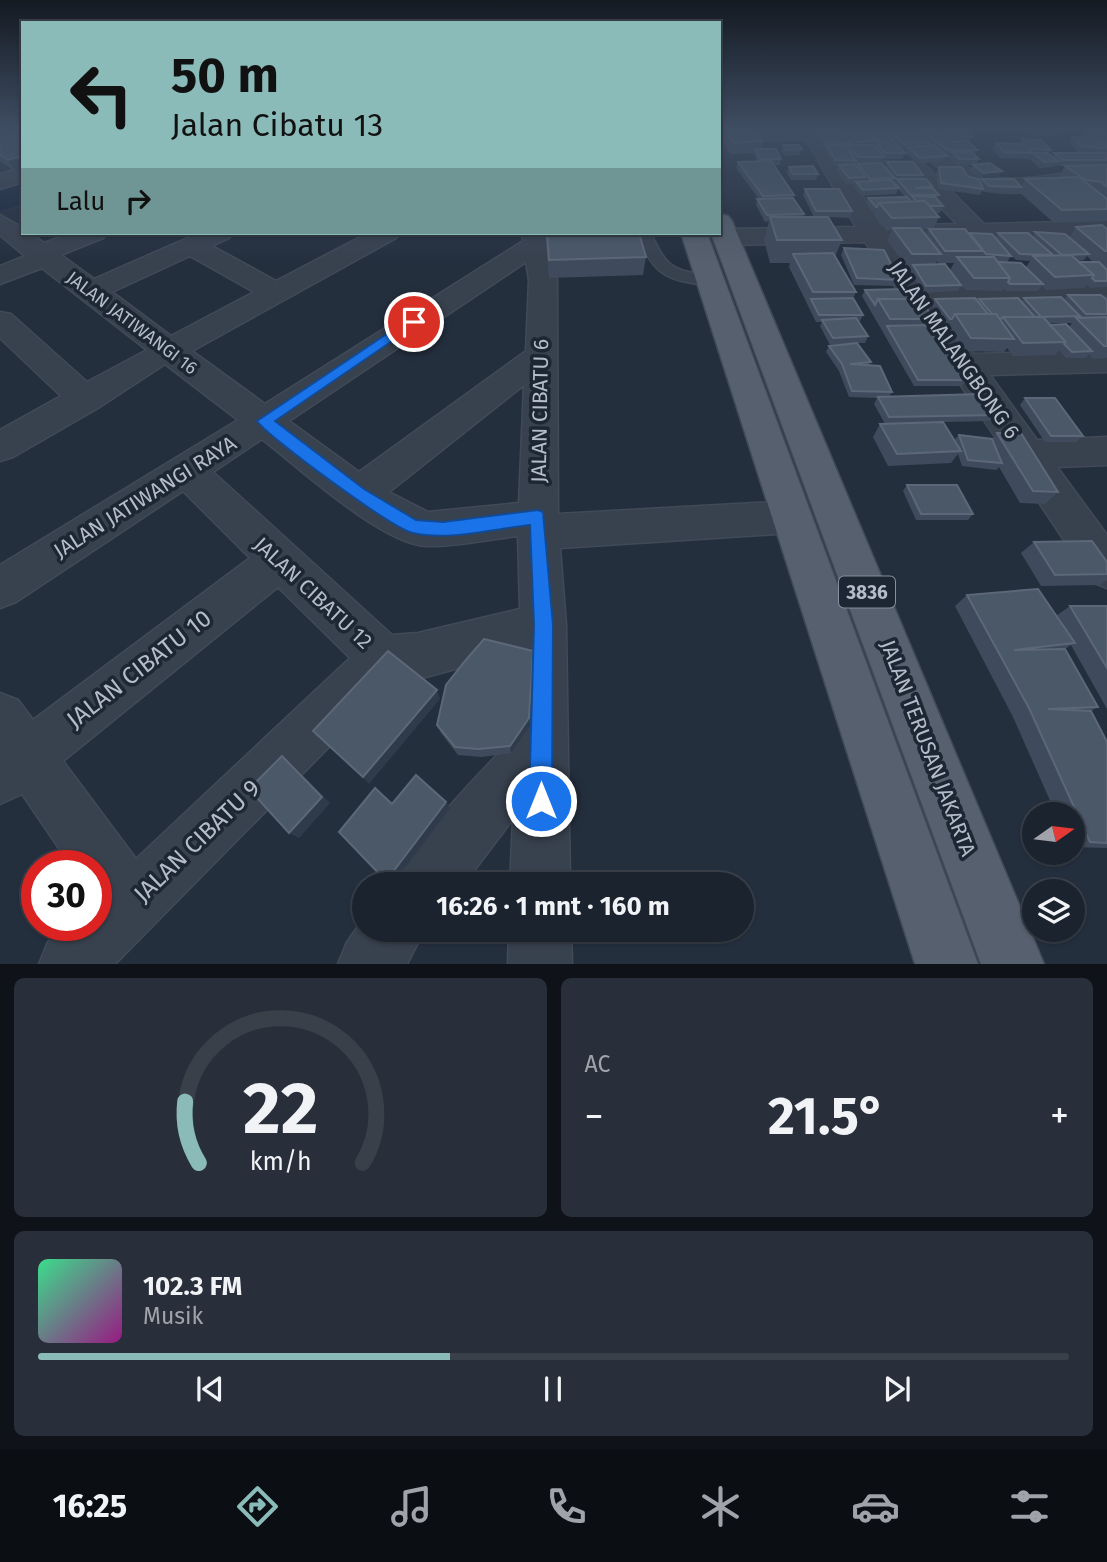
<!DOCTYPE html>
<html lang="id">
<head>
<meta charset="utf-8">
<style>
	body { margin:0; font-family:"Fira Sans",sans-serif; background:#282f3a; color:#f1f3f6; height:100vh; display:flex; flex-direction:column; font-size:26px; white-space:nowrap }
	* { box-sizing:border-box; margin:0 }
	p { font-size:23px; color:#a0a4aa }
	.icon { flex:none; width:38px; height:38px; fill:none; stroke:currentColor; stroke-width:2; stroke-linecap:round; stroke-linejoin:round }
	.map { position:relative; height:964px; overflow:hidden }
	.details { display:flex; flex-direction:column; gap:14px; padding:14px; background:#0f1319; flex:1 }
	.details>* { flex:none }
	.hud { position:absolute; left:21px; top:21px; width:700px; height:214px; border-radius:0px; box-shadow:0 2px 5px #0004,0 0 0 2px #39404a; background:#8bbbb9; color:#111; overflow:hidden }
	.needle { width:46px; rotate:76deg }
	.buttons { position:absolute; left:1022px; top:802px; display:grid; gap:14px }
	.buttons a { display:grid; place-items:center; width:63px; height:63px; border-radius:50%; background:#1b232e; box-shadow:0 2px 5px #0004,0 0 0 2px #39404a; font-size:35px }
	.speed { position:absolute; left:21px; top:850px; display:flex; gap:14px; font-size:35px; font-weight:700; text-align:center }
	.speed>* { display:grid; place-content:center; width:91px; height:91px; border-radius:50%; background:#1b232e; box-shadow:0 2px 5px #0004,0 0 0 2px #39404a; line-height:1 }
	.speed .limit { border:10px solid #d22; background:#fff; color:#111 }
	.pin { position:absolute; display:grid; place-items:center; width:60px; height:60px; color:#fff; margin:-30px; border:4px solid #fff; border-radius:50%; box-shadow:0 2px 7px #0007 }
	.me { position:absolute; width:77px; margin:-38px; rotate:0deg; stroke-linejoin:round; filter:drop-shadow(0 0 5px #0008) }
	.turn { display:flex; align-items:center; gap:24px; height:147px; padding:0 35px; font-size:32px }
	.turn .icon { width:91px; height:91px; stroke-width:2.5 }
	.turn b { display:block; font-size:49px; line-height:60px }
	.then { display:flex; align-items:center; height:66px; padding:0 35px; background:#0003; gap:14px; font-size:26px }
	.big { font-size:52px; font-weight:700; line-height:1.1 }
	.details .widget { flex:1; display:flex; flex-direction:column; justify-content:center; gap:10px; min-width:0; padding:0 24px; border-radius:10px; background:#282f3a }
	.details .dial { align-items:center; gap:0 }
	.dial svg { height:182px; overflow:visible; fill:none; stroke:#39404a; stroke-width:7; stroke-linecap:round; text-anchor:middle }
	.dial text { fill:#f1f3f6; stroke:none }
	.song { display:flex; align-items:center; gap:21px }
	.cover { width:84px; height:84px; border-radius:10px; background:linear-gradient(135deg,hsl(150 70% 55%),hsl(310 70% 35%)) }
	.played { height:7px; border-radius:4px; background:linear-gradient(90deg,#8bbbb9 40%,#39404a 40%) }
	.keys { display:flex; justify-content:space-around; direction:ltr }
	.heat { display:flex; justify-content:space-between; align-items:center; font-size:38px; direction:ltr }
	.details .tiles { flex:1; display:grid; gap:14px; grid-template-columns:1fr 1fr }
	.widget:last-child { grid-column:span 2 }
	.trip { position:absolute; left:352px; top:872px; width:402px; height:70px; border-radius:35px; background:#1b232e; box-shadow:0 2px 5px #0004,0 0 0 2px #39404a; font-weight:700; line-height:70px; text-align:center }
	.dock { display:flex; height:112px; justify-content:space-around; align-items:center; background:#0b0e12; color:#a0a4aa }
	.dock .icon { width:49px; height:49px }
	.dock .on { color:#8bbbb9 }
	.dock b { font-size:32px; color:#f1f3f6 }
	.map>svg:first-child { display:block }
</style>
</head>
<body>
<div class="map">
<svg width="1107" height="964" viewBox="0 0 1107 964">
	<rect width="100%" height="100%" fill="#242f3e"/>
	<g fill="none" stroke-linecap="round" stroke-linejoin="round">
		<!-- river -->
		<path fill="#17263c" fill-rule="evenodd" d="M23,180V204L0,211V186Z"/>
		<defs>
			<path id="lane" d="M637,233H651C669,275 676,268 716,278L719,281L711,286C667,280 654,277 637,233Z"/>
			<g id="street">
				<path d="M919,128C938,144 959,167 984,175C1017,186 1073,170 1107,166V180C1063,185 1005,204 963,183C940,172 922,153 903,136L856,138L876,161L922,162L984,224L1107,221V237L891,241L926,288L1107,285V303L938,305L974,354L1107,350V372L990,375L1037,440L1107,437V465L1057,467L1107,535V588L1092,582L865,242L726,245L717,242L713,237L726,229L856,227L806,139L719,141V129ZM827,138H834L862,173L908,174L957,224L881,226Z"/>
				<path d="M23,167V182L0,189V174Z"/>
				<path d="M0,215L23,228V233H30L44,243L71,233H107L103,238L61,255L94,279L199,233H233L229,238L212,246L276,281L368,233H400L396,238L192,351L265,404L523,241L522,233H548L557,280L558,514L792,501L806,505L812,517L806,529L792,533L560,548L566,625L570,884H510L513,819L464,884H398C421,829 476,778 516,735L519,652L418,679L394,681L115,964H39L48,942L65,926H96V866H71L22,794L0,804V693L18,700L33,720L250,558L183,491L16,602L0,608V565L238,420L165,364L98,408L13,457L0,461V430L61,396L0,338V312L11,314L87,382L147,350L42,268L0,284V266L25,256L0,235ZM190,256L254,292L171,336L112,292ZM526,262L529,280L526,351L359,472L289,421ZM524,385L519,503L428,512L389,492ZM262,439C299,468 383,545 427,546C457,547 489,539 518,536L520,609L418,633L392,635L213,472ZM278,587L350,658L136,859L63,761Z"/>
				<path d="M364,918V929H425L407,964H338L347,942Z"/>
				<path d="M509,929H571L572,964H508Z"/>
			</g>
			<g id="primary">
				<path d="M719,214L728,216L732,221L1044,964H981L711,233H719Z"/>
				<path d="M681,233H707L978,964H915Z"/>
			</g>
		</defs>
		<!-- lane casing -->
		<use href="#lane" stroke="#414a57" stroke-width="3"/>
		<!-- street casing -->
		<use href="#street" stroke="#414a57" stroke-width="3"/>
		<!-- primary casing -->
		<use href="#primary" stroke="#414a57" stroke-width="3"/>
		<!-- lane -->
		<use href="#lane" fill="#38414e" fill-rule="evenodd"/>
		<!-- street -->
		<use href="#street" fill="#38414e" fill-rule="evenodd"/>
		<!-- primary -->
		<use href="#primary" fill="#56606e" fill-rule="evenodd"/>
	</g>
	<!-- wall -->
	<g fill="#3f4b5c" fill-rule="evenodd">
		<path d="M719,128H753L763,141L762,149L781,159L780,165H773L794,195L793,198L804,214L803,217H814L803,195L805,189L852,211L850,218L828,217L842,240L835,257L856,292L853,298L863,315L860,321H859L868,336L865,343H858L871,362L869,365L892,392L889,397L995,415L990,421L943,422L954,440L959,435L992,439L997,433L1058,492L1045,504L1020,503L999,467L996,470L962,466L958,454L951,463L888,466L873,437L880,424H885L874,404L877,398L849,397L839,371L826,352L829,346L848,344L830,345L820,326L822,322H816L789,267L790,263H770L764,240L769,221L765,222L756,205L757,199H759L736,168L738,162L757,161L754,153L731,154L721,140L722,134Z"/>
		<path d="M756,128H791L790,132H759Z"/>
		<path d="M925,128H974L973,130L927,131Z"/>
		<path d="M1027,128H1059L1061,130L1057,136L1033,135Z"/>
		<path d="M1082,128H1105L1107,130V221L1054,223L1018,191L1017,193L985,192L983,189L980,195L938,189L936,173L939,167L967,176L980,182L982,179L969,171L973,165L1002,171L998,177L986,179L1021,187L1025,179L1058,178L1065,166H1058L1056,165L1055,167L1040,168L1029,159L1032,155L1030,159L1000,158L992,149L996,143H1019L1022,139L1051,150L1049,154L1052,156L1054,153H1087L1078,152L1070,143L1073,137L1088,138L1081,130Z"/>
		<path d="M947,131L972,137L969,142L977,150L975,155L979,159L976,165H956L949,158L950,156H947L944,162L917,163L905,152L906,149L901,150L905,153L902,159H883L882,163H856L855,165L857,167L858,164L885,167L887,162L923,175L922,179L932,186L931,188L939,195L937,198L943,206L940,213H936L939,217L933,229L995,238L998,233L1033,237L1035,232L1069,237L1076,227L1105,228L1107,226V287L1090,288L1087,285L1084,288L1046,290L1042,286L1038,291H1006L1004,288L1002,291L966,290L950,270L954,263H938L937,261L935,265L961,285L958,291L923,293L910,272L912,267H906L887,240L892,230L887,231L874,215L875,213H873L866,204L868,198L905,197L898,189L896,194L861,196L854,188L855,184H846L837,171L838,166H834L818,138L819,132L847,137L849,133L870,134V132L890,137L891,133L922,137L924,132L945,135ZM922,229H929L926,235ZM1010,254L1016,260L1030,261L1026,267L998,262H1007L1011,256ZM1087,256L1093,262H1079L1078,261L1084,260Z"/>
		<path d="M0,138H23V170L16,172L0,161Z"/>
		<path d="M783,145L802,149L800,155L785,156L781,151Z"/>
		<path d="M789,167L818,174L816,180H791L787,173Z"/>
		<path d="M545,233H639L646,257L643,275L549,278Z"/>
		<path d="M844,248L899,280L895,286L854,285L841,255Z"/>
		<path d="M865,290L913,299L934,319L930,325L966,380L962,386H914L862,296Z"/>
		<path d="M1068,295L1104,297L1107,295V358L1093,359L1089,354L1086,358H1066L1059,350L1055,355L1013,356L1007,348L1004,352L963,351L947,327L948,326H946L932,305L935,299L978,301L979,299L1021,302L1024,298L1064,300ZM1049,323H1072L1069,327Z"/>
		<path d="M1025,398L1083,436L1076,442H1045L1020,405Z"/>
		<path d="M907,485L973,514L968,520H916L903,491Z"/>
		<path d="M1034,542L1107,562V580L1100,585L1041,586L1021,553Z"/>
		<path d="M967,595L1056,616L1070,606H1107V709L1071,645L1065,649L1098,707L1090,711L1107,742V848L1073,847V814H1056L1013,717L955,606Z"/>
		<path d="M533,661L530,726L511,753L481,757L458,755L441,733L437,725Z"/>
	</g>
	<!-- shaded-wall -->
	<g fill="#2f3b4b">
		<path d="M0,128H17L16,130L0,135Z"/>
		<path d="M23,156V170L16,172L8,160Z"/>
		<path d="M1002,171L998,177L981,179L984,173Z"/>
		<path d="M533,651V661L530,726L511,753L510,746Z"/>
		<path d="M437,690L440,699L369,784L363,777Z"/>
		<path d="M282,756L291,763L330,803L299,838L289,833Z"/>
		<path d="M446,802L450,808L393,884L386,881Z"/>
	</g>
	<!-- building -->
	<g fill="#4b5868" stroke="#5c6777" stroke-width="2">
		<path d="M753,128L763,141L734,143L723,129Z"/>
		<path d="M1035,128H1059L1061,130L1036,129Z"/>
		<path d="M1089,128H1105L1107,130V149Z"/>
		<path d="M842,131L853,143H826L819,132Z"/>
		<path d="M940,131L953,142L968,141L977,150H947L924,132Z"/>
		<path d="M947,131H964L972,137H955Z"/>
		<path d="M868,132L877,141L857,142L849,133Z"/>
		<path d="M870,132H885L905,153H885L877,144H882Z"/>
		<path d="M917,132L929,143L903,144L891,133Z"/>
		<path d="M15,133L23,138V156L8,160L0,155V138Z"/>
		<path d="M1073,137L1093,138L1102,148L1081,146Z"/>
		<path d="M1022,139L1041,140L1051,150L1030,149L1033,153L1004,152L996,143L1026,144Z"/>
		<path d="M783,145H799L802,149L786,150Z"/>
		<path d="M826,145H846L856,161L836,160Z"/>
		<path d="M849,145H874L884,157H858Z"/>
		<path d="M934,145L947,156L920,158L908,147Z"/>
		<path d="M755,149H776L781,159H760Z"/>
		<path d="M952,152H971L979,159H959Z"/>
		<path d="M1033,153H1047L1058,161L1044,162Z"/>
		<path d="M1054,153H1107V160H1062Z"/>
		<path d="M771,161L794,195L763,196L738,162Z"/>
		<path d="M887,162H913L923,175H897Z"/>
		<path d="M881,163L895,178L870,179L858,164Z"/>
		<path d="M990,163L1002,171L984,173L973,165Z"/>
		<path d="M855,164L865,177L849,178L839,165Z"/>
		<path d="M1107,165V187L1101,182L1086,180L1065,166Z"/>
		<path d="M813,166L818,174H793L789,167Z"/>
		<path d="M939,167H962L967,176L979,179L983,189L941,183Z"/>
		<path d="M1079,177L1107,199V209L1062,210L1025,179Z"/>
		<path d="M897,179H926L932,186L915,188H933L939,195H911Z"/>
		<path d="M982,179H1014L1021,187L989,186Z"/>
		<path d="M891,180L899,188L863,190L856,182Z"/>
		<path d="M805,189H839L852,211H816Z"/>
		<path d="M912,196L935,197L943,206H930L925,201H916Z"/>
		<path d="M907,197L911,202L879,203L877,207H876L868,198Z"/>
		<path d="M793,198L804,214L767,215L757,199Z"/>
		<path d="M925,201L939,217L892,218L879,203Z"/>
		<path d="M770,217H828L842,240H777Z"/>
		<path d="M1102,225L1107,229V251H1105L1076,227Z"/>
		<path d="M893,228H920L941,254H912Z"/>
		<path d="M929,229H965L983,251H945Z"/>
		<path d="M1035,232L1065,234L1089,254L1062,255Z"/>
		<path d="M547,233H639L646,257L549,260Z"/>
		<path d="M970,233L992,234L1011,256L986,254Z"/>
		<path d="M998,233H1028L1053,255L1020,254Z"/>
		<path d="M844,248L884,250L899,280L857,278Z"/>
		<path d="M833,253L856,292H813L793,254Z"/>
		<path d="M1071,255L1094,275L1055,277L1033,256Z"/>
		<path d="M957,257H994L1010,278H974Z"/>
		<path d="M998,262L1021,263L1043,284H1010L1008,282L1010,278Z"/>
		<path d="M1079,262H1099L1107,270V281H1095L1092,278L1094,275Z"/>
		<path d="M945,264L961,285L926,286L913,265Z"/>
		<path d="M907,289L913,299H878L875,305L865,290Z"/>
		<path d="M1068,295H1101L1107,300V314H1086Z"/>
		<path d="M1061,297L1080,316L1041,317L1024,298Z"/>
		<path d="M853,298L863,315H819L811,299Z"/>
		<path d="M975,298L988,314H955L952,319H950L935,299Z"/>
		<path d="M1018,298L1035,317H1003L1000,320L996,314H992L979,299Z"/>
		<path d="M878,299H920L934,319H890Z"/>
		<path d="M955,314H996L1014,339L971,338Z"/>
		<path d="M1003,317H1043L1066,342L1023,343Z"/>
		<path d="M1107,317V346H1104L1076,318Z"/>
		<path d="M856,318L868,336L833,338L822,320Z"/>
		<path d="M1066,324L1092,351L1072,352L1064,344L1066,342L1050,325Z"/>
		<path d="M930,325L966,380H918L887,326Z"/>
		<path d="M857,343L871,362L850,364L880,366L892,392L852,391L842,364L829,346Z"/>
		<path d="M980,394L995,415L889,417L878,397Z"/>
		<path d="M1025,398H1055L1083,436H1051Z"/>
		<path d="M943,422L961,451L897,454L880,424Z"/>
		<path d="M997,433H1021L1058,492L1033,491Z"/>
		<path d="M959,435L992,439L1002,463L968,460Z"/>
		<path d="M907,485H957L973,514H921Z"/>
		<path d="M1092,541L1107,562V574L1055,575L1034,542Z"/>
		<path d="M1038,589L1075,643L1014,650L1065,649L1098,707L1048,709L1091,711L1107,742V843L1090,842L1029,708L967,595Z"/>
		<path d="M1070,606H1107V668Z"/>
		<path d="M484,639L533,651L529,718L510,746L478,749L455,747L437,725L446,685L465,661Z"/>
		<path d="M388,651L437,690L363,777L313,731Z"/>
		<path d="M282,756L322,797L289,833L249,789Z"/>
		<path d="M416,775L446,802L386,881L339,832L375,788L392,804Z"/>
	</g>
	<!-- sky -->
	<linearGradient id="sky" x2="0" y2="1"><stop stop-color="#141a22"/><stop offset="0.49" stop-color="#3f4d63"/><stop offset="1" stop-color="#3f4d63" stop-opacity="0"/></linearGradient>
	<rect width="1107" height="263" fill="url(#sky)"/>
	<!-- route -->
	<path fill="#1a73e8" stroke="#114b97" stroke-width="2" d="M409,319L420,322L275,421L364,489L416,520L443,522L538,510L543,512L553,625L552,801L549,809L541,813L533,809L529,801L534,625L530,525C493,529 449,541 413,533C393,529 269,438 257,421Z"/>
	<g text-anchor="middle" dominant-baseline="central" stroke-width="7" stroke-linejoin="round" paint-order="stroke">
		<!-- far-street labels -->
		<g font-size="18" fill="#b4bcc9" stroke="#1d2633">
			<text transform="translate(132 323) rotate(37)">JALAN JATIWANGI 16</text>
		</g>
		<!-- shield labels -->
		<rect fill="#1d2633" stroke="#878f9c" stroke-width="2" x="839" y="576.5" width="56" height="31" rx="5"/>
		<g font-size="19" font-weight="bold" fill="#b4bcc9">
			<text x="867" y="592">3836</text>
		</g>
		<!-- street labels -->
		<g font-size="21" fill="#b4bcc9" stroke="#1d2633">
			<text transform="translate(954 350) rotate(55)">JALAN MALANGBONG 6</text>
			<text transform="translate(540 411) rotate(-89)">JALAN CIBATU 6</text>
			<text transform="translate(145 497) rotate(-32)">JALAN JATIWANGI RAYA</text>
			<text transform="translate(313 593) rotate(43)">JALAN CIBATU 12</text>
			<text transform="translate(928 748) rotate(69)">JALAN TERUSAN JAKARTA</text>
		</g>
		<!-- near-street labels -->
		<g font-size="24" fill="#b4bcc9" stroke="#1d2633">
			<text transform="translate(139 669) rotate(-38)">JALAN CIBATU 10</text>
			<text transform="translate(197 841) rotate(-44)">JALAN CIBATU 9</text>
		</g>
	</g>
</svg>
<div class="buttons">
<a><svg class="needle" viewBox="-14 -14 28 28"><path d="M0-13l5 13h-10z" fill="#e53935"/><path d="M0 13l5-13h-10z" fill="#a0a4aa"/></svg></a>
<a><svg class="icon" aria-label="layers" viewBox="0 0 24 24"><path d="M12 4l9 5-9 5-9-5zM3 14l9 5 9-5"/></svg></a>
</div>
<div class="speed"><div class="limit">30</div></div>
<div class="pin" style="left:414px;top:322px;background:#d93025"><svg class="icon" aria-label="arrive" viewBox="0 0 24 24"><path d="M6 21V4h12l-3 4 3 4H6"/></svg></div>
<svg class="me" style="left:541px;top:801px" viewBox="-20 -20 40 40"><circle r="17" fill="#1a73e8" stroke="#fff" stroke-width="3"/><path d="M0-11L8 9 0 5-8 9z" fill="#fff"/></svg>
<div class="trip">16:26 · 1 mnt · 160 m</div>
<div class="hud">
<div class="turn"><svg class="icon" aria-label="left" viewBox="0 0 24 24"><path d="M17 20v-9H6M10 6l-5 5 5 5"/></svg><div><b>50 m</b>Jalan Cibatu 13</div></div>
<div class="then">Lalu<svg class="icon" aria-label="right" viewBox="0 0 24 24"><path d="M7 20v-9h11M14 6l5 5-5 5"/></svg></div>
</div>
</div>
<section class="details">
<div class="tiles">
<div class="widget dial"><svg viewBox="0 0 100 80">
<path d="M14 69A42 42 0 1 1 86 69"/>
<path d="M14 69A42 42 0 0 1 8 42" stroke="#8bbbb9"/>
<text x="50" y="56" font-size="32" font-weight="700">22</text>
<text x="50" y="72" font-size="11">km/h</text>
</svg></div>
<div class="widget"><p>AC</p>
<div class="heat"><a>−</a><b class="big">21.5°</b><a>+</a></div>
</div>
<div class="widget">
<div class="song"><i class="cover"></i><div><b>102.3 FM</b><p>Musik</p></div></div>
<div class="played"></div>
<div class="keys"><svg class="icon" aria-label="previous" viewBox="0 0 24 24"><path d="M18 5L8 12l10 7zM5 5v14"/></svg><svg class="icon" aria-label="pause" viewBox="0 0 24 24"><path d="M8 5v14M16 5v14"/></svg><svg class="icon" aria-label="next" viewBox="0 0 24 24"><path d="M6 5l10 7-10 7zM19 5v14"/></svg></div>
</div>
</div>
</section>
<nav class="dock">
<b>16:25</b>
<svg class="icon on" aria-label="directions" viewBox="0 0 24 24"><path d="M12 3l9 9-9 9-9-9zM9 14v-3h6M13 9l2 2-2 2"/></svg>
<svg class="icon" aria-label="music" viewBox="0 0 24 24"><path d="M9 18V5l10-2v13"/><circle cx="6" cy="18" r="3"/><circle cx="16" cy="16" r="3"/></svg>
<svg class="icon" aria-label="phone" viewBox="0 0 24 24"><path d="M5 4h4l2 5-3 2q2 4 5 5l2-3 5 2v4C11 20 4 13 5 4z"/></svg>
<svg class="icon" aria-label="climate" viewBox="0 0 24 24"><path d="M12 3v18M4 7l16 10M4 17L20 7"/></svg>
<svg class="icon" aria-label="car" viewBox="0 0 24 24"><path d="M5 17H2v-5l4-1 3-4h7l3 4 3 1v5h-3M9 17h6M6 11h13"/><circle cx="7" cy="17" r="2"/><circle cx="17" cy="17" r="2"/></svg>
<svg class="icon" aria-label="filters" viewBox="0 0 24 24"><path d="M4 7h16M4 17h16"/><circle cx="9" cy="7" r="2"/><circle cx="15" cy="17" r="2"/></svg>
</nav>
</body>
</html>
